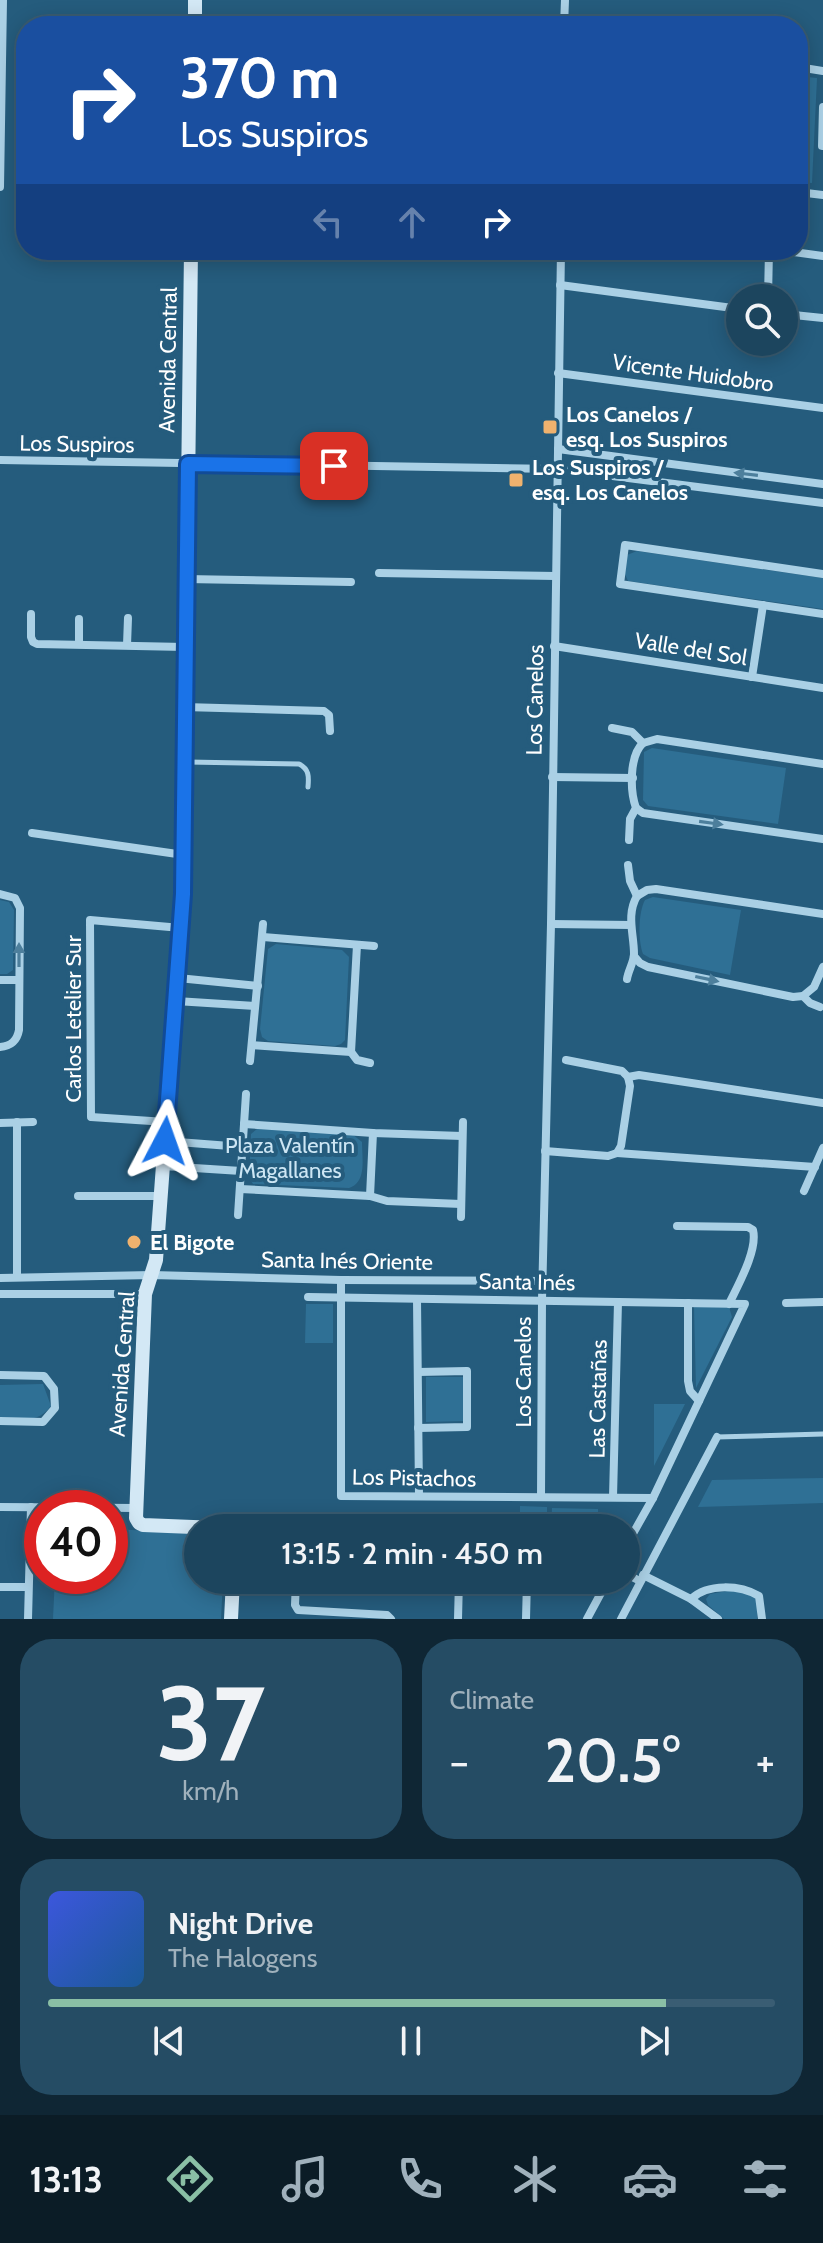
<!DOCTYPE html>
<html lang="en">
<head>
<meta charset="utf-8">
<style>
	body { margin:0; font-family:Cabin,sans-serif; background:#254c64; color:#f1f3f6; height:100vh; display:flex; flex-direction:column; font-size:30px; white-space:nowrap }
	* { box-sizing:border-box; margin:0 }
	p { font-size:26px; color:#a0b1bc }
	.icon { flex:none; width:44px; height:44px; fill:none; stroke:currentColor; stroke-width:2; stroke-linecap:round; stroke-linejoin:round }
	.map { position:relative; height:1619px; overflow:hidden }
	.sheet { display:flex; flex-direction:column; gap:20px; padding:20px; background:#0f2634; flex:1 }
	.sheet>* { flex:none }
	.banner { position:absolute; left:16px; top:16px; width:792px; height:244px; border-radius:32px; box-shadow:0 4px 20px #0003,0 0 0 2px #3a5d73; background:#1a4fa0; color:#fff; overflow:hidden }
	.controls { position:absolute; left:726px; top:284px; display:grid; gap:16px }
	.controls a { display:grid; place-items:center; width:72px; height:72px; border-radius:50%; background:#1c455e; box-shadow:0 4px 20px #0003,0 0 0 2px #3a5d73; font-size:40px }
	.speed { position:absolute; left:24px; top:1490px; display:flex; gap:16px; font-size:40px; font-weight:700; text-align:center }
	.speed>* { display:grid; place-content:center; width:104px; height:104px; border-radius:50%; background:#1c455e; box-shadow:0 4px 20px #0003,0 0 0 2px #3a5d73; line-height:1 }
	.speed .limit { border:12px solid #d22; background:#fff; color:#111 }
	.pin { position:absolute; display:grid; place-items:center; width:68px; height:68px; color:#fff; margin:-34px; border-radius:16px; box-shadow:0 4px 12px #0006 }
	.me { position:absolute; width:88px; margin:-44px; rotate:4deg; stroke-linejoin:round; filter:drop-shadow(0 0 6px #0008) }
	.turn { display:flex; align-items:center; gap:28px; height:168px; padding:0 32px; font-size:36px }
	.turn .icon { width:104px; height:104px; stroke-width:2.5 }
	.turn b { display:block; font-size:56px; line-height:68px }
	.lanes { display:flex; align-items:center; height:76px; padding:0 32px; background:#0003; justify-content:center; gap:40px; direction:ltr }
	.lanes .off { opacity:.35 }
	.big { font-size:60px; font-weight:600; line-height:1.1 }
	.sheet .tile { flex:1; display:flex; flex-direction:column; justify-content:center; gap:12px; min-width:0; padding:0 28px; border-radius:32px; background:#254c64 }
	.sheet .dial { align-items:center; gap:0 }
	.dial b { font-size:104px; line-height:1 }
	.song { display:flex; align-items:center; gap:24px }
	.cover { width:96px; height:96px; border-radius:12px; background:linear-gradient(135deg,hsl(230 70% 55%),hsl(210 70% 35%)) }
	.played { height:8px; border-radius:4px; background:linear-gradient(90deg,#8abfa5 85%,#3a5d73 85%) }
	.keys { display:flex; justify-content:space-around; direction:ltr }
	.heat { display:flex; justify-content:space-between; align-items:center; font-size:44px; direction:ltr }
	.sheet .tiles { flex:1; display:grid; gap:20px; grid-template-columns:1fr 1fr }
	.tile:last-child { grid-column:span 2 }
	.trip { position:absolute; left:184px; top:1514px; width:456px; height:80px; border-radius:40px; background:#1c455e; box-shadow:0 4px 20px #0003,0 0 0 2px #3a5d73; font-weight:600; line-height:80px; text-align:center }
	.dock { display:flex; height:128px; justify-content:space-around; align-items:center; background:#0b1c26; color:#a0b1bc }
	.dock .icon { width:56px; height:56px }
	.dock .on { color:#8abfa5 }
	.dock b { font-size:36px; color:#f1f3f6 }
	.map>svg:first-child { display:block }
</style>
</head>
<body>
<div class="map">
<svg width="823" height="1619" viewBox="0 0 823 1619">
	<rect width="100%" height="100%" fill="#255c7d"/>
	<!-- green -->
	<g fill="#2f7095">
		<path d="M798,76L817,78L812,183L798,182Z"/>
		<path d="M637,551L823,578V609L628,581L624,572L627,555Z"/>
		<path d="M652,748L786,768L778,824L648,806L643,800L644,752Z"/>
		<path d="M653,897L741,910L730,975L650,958L643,954C638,941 638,913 645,900Z"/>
		<path d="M0,900L9,902L14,910L13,970L7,974H0Z"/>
		<path d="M276,944L342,950L349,957L345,1040L341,1044L335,1046L268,1041L262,1037L260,1029L268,949Z"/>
		<path d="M265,1128L352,1134L362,1142C362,1159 367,1182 349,1188L253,1184L249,1178L251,1134L257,1129Z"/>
		<path d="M306,1304H333V1343H305Z"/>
		<path d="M694,1307H729L732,1317L696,1388Z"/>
		<path d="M426,1377H463L464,1421L426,1422Z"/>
		<path d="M43,1384L51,1406C37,1424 21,1419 0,1419V1385Z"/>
		<path d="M654,1404H685L654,1466Z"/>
		<path d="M823,1478V1503L698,1507L712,1480Z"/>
		<path d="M520,1506L547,1507V1528H520Z"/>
		<path d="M552,1508L598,1509V1528H551Z"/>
		<path d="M110,1529L198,1533V1580H223L221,1619H53L55,1576H110Z"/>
		<path d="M733,1590L754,1595L758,1601L757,1619H724L708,1605L706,1599L710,1594Z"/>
	</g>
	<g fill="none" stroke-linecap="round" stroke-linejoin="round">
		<!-- lane -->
		<g stroke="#aad0e5" stroke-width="5">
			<path d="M188,762L299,764C309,769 309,776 308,787"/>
			<path d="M717,1437L823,1434"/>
		</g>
		<!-- street -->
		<g stroke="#aad0e5" stroke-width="8">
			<path d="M564,26L565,0"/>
			<path d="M798,67L823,71"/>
			<path d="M822,146L823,107"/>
			<path d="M0,187L3,0"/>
			<path d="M798,192L823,195"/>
			<path d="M779,250L823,256"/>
			<path d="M560,285L740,309"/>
			<path d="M768,298L769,250"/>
			<path d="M784,314L823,318"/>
			<path d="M558,373L823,408"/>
			<path d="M558,449L823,484"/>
			<path d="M0,460L558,469L823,503"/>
			<path d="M379,573L556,576"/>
			<path d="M823,574L625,545L620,584L823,614"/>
			<path d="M186,579L351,582"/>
			<path d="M31,614V637L33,642L37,644L185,647"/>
			<path d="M79,644V619"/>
			<path d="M127,645L128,618"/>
			<path d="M554,646L823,688"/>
			<path d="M752,677L763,605"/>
			<path d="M184,707L324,711L329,715L330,731"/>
			<path d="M612,728L632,732L643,743"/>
			<path d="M643,743L657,739L823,764"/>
			<path d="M552,777L633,778"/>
			<path d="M636,808L643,813L823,839"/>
			<path d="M32,833L184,855"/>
			<path d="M629,840L630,819L636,808C630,791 629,756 643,743"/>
			<path d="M628,865L630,881L637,896"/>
			<path d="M0,894L15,898L20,908L19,1030C17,1041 11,1046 0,1047"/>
			<path d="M637,896L647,890L656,889L823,914"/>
			<path d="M551,924L631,925"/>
			<path d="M263,937L374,946"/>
			<path d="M634,956L640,963L648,967L793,997L803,996L810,1003L820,1007"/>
			<path d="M178,978L258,986"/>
			<path d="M627,979C628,971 634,962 634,954C634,934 626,915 637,896"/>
			<path d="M0,980H19"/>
			<path d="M803,996L814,987L823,967"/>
			<path d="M176,1001L255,1006"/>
			<path d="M252,1045L351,1052L357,1060L370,1063"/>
			<path d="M351,1052L357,945"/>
			<path d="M250,1061L263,924"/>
			<path d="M628,1077L639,1075L823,1103"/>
			<path d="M17,1122V1277"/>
			<path d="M166,1122L91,1117L90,920L181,928"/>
			<path d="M0,1123L33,1122"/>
			<path d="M244,1124L373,1133L462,1136"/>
			<path d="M165,1141L243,1147"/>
			<path d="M545,1151L608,1156L617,1153L621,1146L630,1086L628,1077L622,1071L566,1060"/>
			<path d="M617,1153L815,1167"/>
			<path d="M163,1166L241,1171"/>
			<path d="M240,1189L370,1196L387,1201L461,1204"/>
			<path d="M804,1191L823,1148"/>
			<path d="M78,1196H161"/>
			<path d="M370,1196L373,1133"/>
			<path d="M238,1215L246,1094"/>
			<path d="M461,1217L463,1122"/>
			<path d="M677,1226L748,1227L753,1230C758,1250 738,1285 729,1304"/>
			<path d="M0,1278L152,1275L341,1280L542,1281"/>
			<path d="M341,1280V1496L653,1498"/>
			<path d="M0,1294H145"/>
			<path d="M308,1297L745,1304L653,1498L626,1546"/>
			<path d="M417,1299L419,1496"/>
			<path d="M688,1303V1381L690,1391L699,1401"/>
			<path d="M786,1303L823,1302"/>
			<path d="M418,1372L467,1371V1427L418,1428"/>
			<path d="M0,1375L44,1376L54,1389L55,1408L43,1422L0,1421"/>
			<path d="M541,1497L542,1300L551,924L561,250"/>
			<path d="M613,1497L618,1302"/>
			<path d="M0,1507L137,1508"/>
			<path d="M626,1574L640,1581"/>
			<path d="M643,1575L691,1599L718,1619"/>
			<path d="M296,1580L295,1605L298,1610L387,1615L391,1619"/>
			<path d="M586,1580L604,1587"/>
			<path d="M0,1587H28"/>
			<path d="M691,1599C708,1583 740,1585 759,1596L762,1619"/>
			<path d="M28,1619L31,1507"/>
			<path d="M458,1619L459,1580"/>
			<path d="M526,1619L527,1580"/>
			<path d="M587,1619L608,1580"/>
			<path d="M621,1619L717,1437"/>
		</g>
		<!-- secondary -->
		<g stroke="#d3e8f5" stroke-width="14">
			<path d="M195,26V0"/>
			<path d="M191,250L183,894L156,1260L145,1294L136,1518L139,1523L143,1525L218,1528"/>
			<path d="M231,1619L233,1580"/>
		</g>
	</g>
	<!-- one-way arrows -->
	<defs><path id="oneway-solid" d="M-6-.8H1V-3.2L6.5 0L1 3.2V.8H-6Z" transform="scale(2)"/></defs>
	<g fill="#4d7f9c">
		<use href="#oneway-solid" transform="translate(746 474) rotate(-173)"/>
		<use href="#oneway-solid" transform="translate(711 823) rotate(8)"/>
		<use href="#oneway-solid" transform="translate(19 955) rotate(-90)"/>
		<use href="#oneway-solid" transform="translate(707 979) rotate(12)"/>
	</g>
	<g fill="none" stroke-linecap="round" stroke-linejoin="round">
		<defs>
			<path id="route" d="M165,1141L183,894L188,464L334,466"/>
		</defs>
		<!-- route casing -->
		<use href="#route" stroke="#114b97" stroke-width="20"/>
		<!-- route -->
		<use href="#route" stroke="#1a73e8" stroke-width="14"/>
	</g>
	<!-- markers -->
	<g fill="#efb26e" stroke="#255c7d" stroke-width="3">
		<rect x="542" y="419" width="16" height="16" rx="4"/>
		<rect x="508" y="472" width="16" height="16" rx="4"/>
		<circle cx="134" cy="1242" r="8"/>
	</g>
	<g text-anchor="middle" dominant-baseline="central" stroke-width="8" stroke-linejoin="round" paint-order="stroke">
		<!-- street labels -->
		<g font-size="22" fill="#fff" stroke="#255c7d">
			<text transform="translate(168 360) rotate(-89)">Avenida Central</text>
			<text transform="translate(693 373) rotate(8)">Vicente Huidobro</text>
			<text transform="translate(77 444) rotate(1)">Los Suspiros</text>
			<text transform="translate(691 649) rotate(9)">Valle del Sol</text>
			<text transform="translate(535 700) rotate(-89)">Los Canelos</text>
			<text transform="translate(73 1019) rotate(-90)">Carlos Letelier Sur</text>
			<text transform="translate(347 1261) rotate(1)">Santa Inés Oriente</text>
			<text transform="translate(527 1282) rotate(1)">Santa Inés</text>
			<text transform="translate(122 1364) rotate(-86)">Avenida Central</text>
			<text transform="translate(523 1372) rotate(-90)">Los Canelos</text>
			<text transform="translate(598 1399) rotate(-89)">Las Castañas</text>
			<text transform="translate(414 1478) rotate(1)">Los Pistachos</text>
		</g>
		<!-- poi labels -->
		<g font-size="22" font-weight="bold" fill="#fff" stroke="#255c7d" text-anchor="start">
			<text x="566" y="414">Los Canelos /<tspan x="566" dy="25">esq. Los Suspiros</tspan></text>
			<text x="532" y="467">Los Suspiros /<tspan x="532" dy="25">esq. Los Canelos</tspan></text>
			<text x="150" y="1242">El Bigote</text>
		</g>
		<!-- park labels -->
		<g font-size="22" fill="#cde6f4" stroke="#255c7d">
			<text x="290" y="1145">Plaza Valentín<tspan x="290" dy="25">Magallanes</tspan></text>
		</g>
	</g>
</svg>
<div class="controls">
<a><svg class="icon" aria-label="search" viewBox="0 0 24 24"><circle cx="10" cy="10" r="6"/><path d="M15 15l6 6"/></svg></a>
</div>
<div class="speed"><div class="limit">40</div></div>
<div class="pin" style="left:334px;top:466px;background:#d93025"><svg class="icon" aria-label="arrive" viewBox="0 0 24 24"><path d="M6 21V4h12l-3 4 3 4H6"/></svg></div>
<svg class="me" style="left:165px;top:1141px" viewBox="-20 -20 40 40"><path d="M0-17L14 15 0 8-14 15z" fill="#1a73e8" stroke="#fff" stroke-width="4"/></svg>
<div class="trip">13:15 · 2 min · 450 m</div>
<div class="banner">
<div class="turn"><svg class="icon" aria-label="right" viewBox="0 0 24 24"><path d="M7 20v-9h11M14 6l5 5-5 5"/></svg><div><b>370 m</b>Los Suspiros</div></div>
<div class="lanes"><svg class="icon off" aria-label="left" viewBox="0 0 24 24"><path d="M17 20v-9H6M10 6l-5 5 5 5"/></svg><svg class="icon off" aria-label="ahead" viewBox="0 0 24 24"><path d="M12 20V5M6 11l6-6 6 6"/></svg><svg class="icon" aria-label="right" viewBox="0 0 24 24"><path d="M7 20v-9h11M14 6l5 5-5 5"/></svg></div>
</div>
</div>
<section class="sheet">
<div class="tiles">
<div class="tile dial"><b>37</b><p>km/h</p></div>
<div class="tile"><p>Climate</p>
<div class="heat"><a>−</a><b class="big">20.5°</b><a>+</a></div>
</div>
<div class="tile">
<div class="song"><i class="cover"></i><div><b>Night Drive</b><p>The Halogens</p></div></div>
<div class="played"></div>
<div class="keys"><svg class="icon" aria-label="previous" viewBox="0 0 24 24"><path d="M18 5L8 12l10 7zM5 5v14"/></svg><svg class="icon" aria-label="pause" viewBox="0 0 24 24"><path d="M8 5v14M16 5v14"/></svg><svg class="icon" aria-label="next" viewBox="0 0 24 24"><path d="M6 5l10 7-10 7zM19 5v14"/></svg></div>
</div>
</div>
</section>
<nav class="dock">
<b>13:13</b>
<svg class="icon on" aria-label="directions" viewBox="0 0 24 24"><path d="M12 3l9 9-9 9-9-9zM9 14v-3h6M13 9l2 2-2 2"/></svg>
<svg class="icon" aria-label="music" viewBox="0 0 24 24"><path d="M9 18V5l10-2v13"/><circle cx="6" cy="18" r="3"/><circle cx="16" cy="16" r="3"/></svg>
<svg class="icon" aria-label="phone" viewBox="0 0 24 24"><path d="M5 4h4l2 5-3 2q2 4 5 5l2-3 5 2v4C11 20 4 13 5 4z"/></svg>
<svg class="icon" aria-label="climate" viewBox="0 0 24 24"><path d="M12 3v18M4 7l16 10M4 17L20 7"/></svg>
<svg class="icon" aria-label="car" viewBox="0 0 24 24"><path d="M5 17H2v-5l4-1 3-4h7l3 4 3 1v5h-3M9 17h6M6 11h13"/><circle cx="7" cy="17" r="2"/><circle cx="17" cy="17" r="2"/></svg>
<svg class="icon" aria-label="filters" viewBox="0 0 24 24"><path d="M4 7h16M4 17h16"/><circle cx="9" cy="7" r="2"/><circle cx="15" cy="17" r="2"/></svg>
</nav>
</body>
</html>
